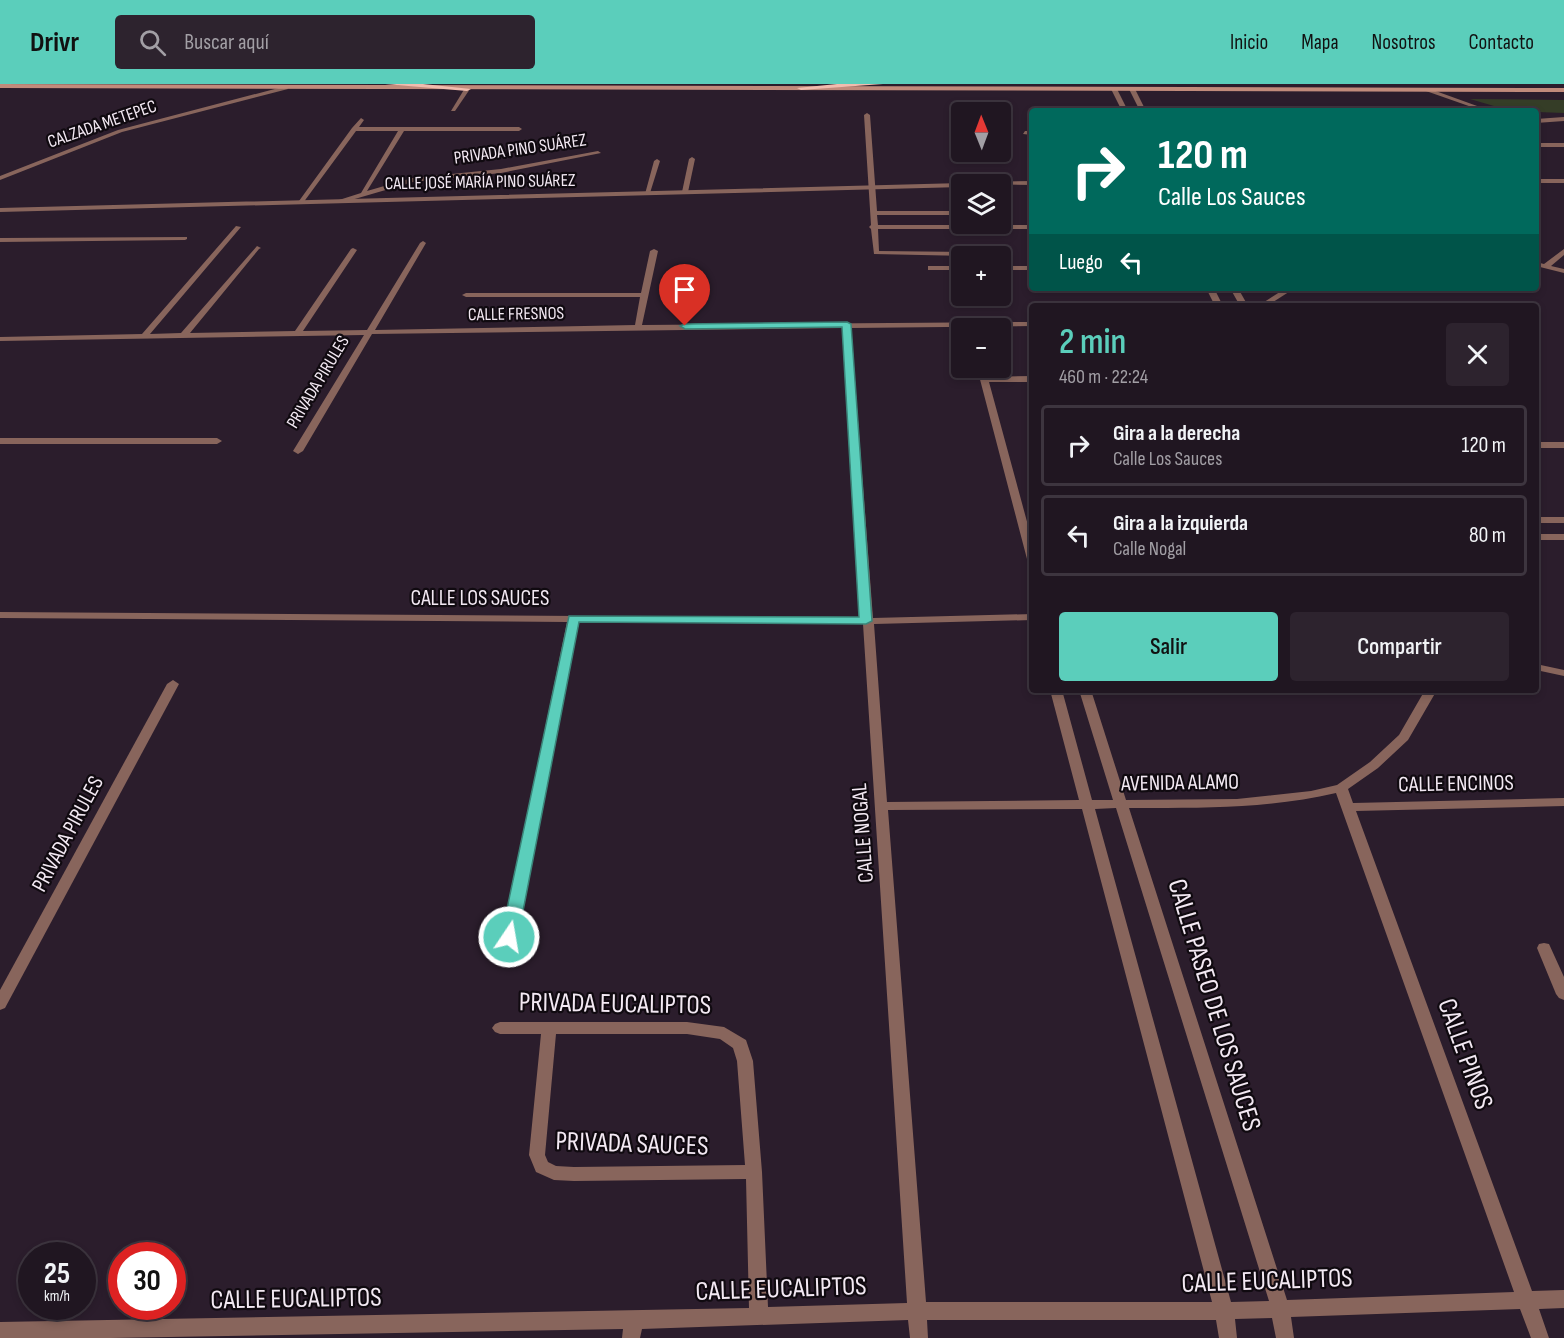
<!DOCTYPE html>
<html lang="es">
<meta charset="utf-8">
<style>
:root{--surface:#201621;--page:#2d232e;--text:#f1f3f6;--muted:#a29fa5;--line:#3d353f;--accent:#5bcebb}
body{margin:0;font-family:"Sofia Sans Condensed",sans-serif;background:var(--page);color:var(--text);height:100vh;display:flex;flex-direction:column;font-size:22px;white-space:nowrap}
*{box-sizing:border-box;margin:0}
p{font-size:20px;color:var(--muted)}
.icon{flex:none;width:33px;height:33px;fill:none;stroke:currentColor;stroke-width:2;stroke-linecap:round;stroke-linejoin:round}
.map{position:relative;flex:1;overflow:hidden}
.details{position:absolute;left:1029px;top:219px;width:510px;height:390px;display:flex;flex-direction:column;background:var(--surface);border-radius:6px;box-shadow:0 3px 9px #0003,0 0 0 2px var(--line)}
.details>*{flex:none}
.banner{position:absolute;left:1029px;top:24px;width:510px;height:183px;border-radius:6px;box-shadow:0 3px 9px #0003,0 0 0 2px var(--line);background:#00695c;color:#fff;overflow:hidden}
.needle{width:39px;rotate:359deg}
.tools{position:absolute;left:951px;top:18px;display:grid;gap:12px}
.tools a{display:grid;place-items:center;width:60px;height:60px;border-radius:6px;background:var(--surface);box-shadow:0 3px 9px #0003,0 0 0 2px var(--line);font-size:30px}
.speed{position:absolute;left:18px;top:1158px;display:flex;gap:12px;font-size:30px;font-weight:700;text-align:center}
.speed>*{display:grid;place-content:center;width:78px;height:78px;border-radius:50%;background:var(--surface);box-shadow:0 3px 9px #0003,0 0 0 2px var(--line);line-height:1}
.speed small{font-size:15px;font-weight:400}
.speed .limit{border:9px solid #d22;background:#fff;color:#111}
.pin{position:absolute;display:grid;place-items:center;width:51px;height:51px;color:#fff;margin:-62px -26px;border-radius:50% 50% 50% 0;rotate:-45deg;box-shadow:0 0 6px #0007}
.pin .icon{rotate:45deg}
.me{position:absolute;width:66px;margin:-33px;rotate:12deg;stroke-linejoin:round;filter:drop-shadow(0 0 4px #0008)}
.turn{display:flex;align-items:center;gap:21px;height:126px;padding:0 30px;font-size:27px}
.turn .icon{width:78px;height:78px;stroke-width:2.5}
.turn b{display:block;font-size:42px;line-height:51px}
.then{display:flex;align-items:center;height:57px;padding:0 30px;background:#0003;gap:12px;font-size:22px}
.round{display:grid;place-items:center;flex:none;width:63px;height:63px;border-radius:6px;background:var(--page)}
.overview{display:flex;align-items:center;justify-content:space-between;height:102px;padding:0 30px}
h1{font-size:36px;font-weight:600;line-height:45px;color:var(--accent)}
.cta{display:flex;gap:12px;margin-top:auto;padding:12px 30px}
.cta a{flex:1;height:69px;border-radius:6px;background:var(--accent);color:#111;font-size:24px;font-weight:600;line-height:69px;text-align:center}
.cta a+a{background:var(--page);color:var(--text)}
ul{padding:0;list-style:none}
li{display:flex;align-items:center;gap:18px;height:81px;margin:0 12px 9px;padding:0 18px;border:3px solid var(--line);border-radius:6px}
li div{flex:1}
li b{display:block;font-size:22px}
li em{font-style:normal}
header{display:flex;align-items:center;gap:36px;box-sizing:border-box;height:84px;padding:0 30px;background:var(--accent);color:#111}
header strong{font-size:28px}
nav{display:flex;gap:33px;margin-inline-start:auto;font-size:21px}
.search{width:420px;height:54px;background:var(--page);display:flex;align-items:center;gap:15px;box-sizing:border-box;padding:0 21px;border-radius:6px;color:var(--muted);font-size:22px}
.map>svg:first-child{display:block}
.green{fill:#353d27}
.lines{fill:none;stroke-linecap:round;stroke-linejoin:round}
.minor{fill:#88655c;fill-rule:evenodd}
.tertiary{fill:#88655c;fill-rule:evenodd}
.secondary{fill:#c18b7b;fill-rule:evenodd}
.trunk{fill:#f1bcae;fill-rule:evenodd}
.route{fill:#5bcebb;stroke:#3b867a;stroke-width:1.5}
.labels{text-anchor:middle;dominant-baseline:central;stroke-width:4.5;stroke-linejoin:round;paint-order:stroke}
.far-street-label{font-size:18px;fill:#f3e9f3;stroke:#100a10}
.street-label{font-size:22px;fill:#f3e9f3;stroke:#100a10}
.near-street-label{font-size:27px;fill:#f3e9f3;stroke:#100a10}
</style>
<header>
<strong>Drivr</strong>
<div class="search"><svg class="icon" aria-label="search" viewBox="0 0 24 24"><circle cx="10" cy="10" r="6"/><path d="M15 15l6 6"/></svg>Buscar aquí</div>
<nav><a>Inicio</a><a>Mapa</a><a>Nosotros</a><a>Contacto</a></nav>
</header>
<div class="map">
<svg width="1564" height="1254" viewBox="0 0 1564 1254">
<rect width="100%" height="100%" fill="#2b1d2c"/>
<polygon class="green" points="1470,15 1564,16 1564,29 1511,27"/>
<g class="lines">
<g class="minor">
<polygon points="286,2 288,5 122,48 0,96 0,92 118,46"/>
<polygon points="1114,3 1117,5 1128,27 1122,27 1111,5"/>
<polygon points="1132,3 1135,5 1146,27 1140,27 1129,5"/>
<polygon points="465,4 470,5 455,27 451,27"/>
<polygon points="1426,5 1430,5 1491,27 1483,27 1426,7"/>
<polygon points="867,29 870,31 877,127 962,127 962,131 877,131 878,141 1032,141 1032,145 878,145 879,167 968,168 972,170 968,172 874,170 871,145 869,143 871,141 864,31"/>
<polygon points="1564,33 1564,37 1536,39 1536,35"/>
<polygon points="361,34 364,36 359,43 519,43 522,45 519,47 404,47 367,107 412,94 501,85 598,67 601,69 501,89 413,98 341,119 339,118 339,116 361,109 398,47 356,47 303,119 299,119 299,117 352,44"/>
<polygon points="1025,47 1032,47 1032,51 1023,50"/>
<rect x="1536" y="59" width="28" height="4"/>
<polygon points="692,73 695,75 688,108 685,110 682,108 689,75"/>
<polygon points="657,75 660,77 650,109 645,110 654,77"/>
<path d="M 236,142 L 241,143 L 150,250 L 181,249 L 257,162 L 261,164 L 259,165 L 190,249 L 295,247 L 351,165 L 353,164 L 357,166 L 303,247 L 367,246 L 420,159 L 423,157 L 426,159 L 375,246 L 635,241 L 640,213 L 466,213 L 462,211 L 466,209 L 641,209 L 650,167 L 654,165 L 658,167 L 642,241 L 1032,238 L 1032,242 L 851,244 L 873,534 L 1032,530 L 1032,536 L 874,540 L 887,718 L 1079,716 L 1050,606 L 1062,606 L 1092,716 L 1113,716 L 1079,606 L 1091,606 L 1126,716 L 1237,715 L 1311,707 L 1337,701 L 1370,678 L 1399,651 L 1425,606 L 1437,606 L 1408,656 L 1378,684 L 1348,705 L 1353,719 L 1564,714 L 1564,722 L 1356,727 L 1532,1207 L 1564,1206 L 1564,1224 L 1539,1225 L 1549,1254 L 1531,1254 L 1520,1225 L 1291,1233 L 1294,1254 L 1276,1254 L 1272,1234 L 1235,1235 L 1237,1254 L 1219,1254 L 1216,1236 L 927,1236 L 928,1254 L 910,1254 L 908,1236 L 642,1245 L 640,1254 L 622,1254 L 623,1245 L 111,1254 L 0,1254 L 0,1238 L 749,1224 L 746,1095 L 574,1097 L 554,1096 L 536,1088 L 529,1071 L 541,950 L 500,950 L 495,948 L 492,944 L 495,940 L 500,938 L 687,938 L 724,943 L 746,956 L 753,977 L 762,1088 L 768,1223 L 907,1219 L 863,540 L 578,538 L 516,853 L 514,857 L 509,858 L 504,857 L 502,853 L 567,538 L 0,534 L 0,528 L 862,534 L 843,244 L 372,250 L 303,367 L 298,370 L 293,367 L 364,251 L 0,257 L 0,253 L 142,250 ZM 1336,709 L 1514,1208 L 1287,1216 L 1129,724 C 1198,724 1268,725 1336,709 ZM 1116,724 L 1269,1217 L 1231,1218 L 1095,725 ZM 1082,725 L 1212,1218 L 926,1218 L 888,726 ZM 556,950 L 687,950 L 720,955 L 733,964 L 737,977 L 745,1081 L 574,1083 L 556,1082 L 548,1078 L 545,1071 Z"/>
<polygon points="187,153 187,155 185,156 0,158 0,154"/>
<polygon points="1564,165 1564,171 1551,182 1564,185 1564,189 1536,182 1536,178 1544,180"/>
<rect x="928" y="182" width="34" height="4"/>
<rect x="1000" y="182" width="32" height="4"/>
<polygon points="1206,204 1214,204 1223,222 1215,222"/>
<polygon points="1230,204 1238,204 1248,222 1240,222"/>
<polygon points="1286,204 1295,204 1267,222 1258,222"/>
<polygon points="977,284 985,284 988,293 1032,292 1032,298 989,298 1032,456 1032,478 1027,475"/>
<polygon points="0,354 217,354 222,357 217,360 0,360"/>
<rect x="1536" y="358" width="28" height="6"/>
<rect x="1536" y="433" width="28" height="6"/>
<rect x="1536" y="450" width="28" height="6"/>
<polygon points="1536,580 1564,586 1564,592 1536,586"/>
<polygon points="173,596 179,600 5,924 0,926 0,906 167,600"/>
<polygon points="1544,859 1549,860 1564,893 1564,916 1559,914 1556,910 1537,864 1539,860"/>
</g>
<g class="tertiary">
<rect x="1536" y="95" width="28" height="4"/>
<polygon points="1032,97 1032,101 974,100 977,98"/>
<polygon points="962,100 962,103 0,128 0,124 962,99 965,100"/>
</g>
<polygon class="secondary" points="0,0 1564,4 1564,8 0,4"/>
<g class="trunk">
<polygon points="385,0 423,0 471,5 467,7"/>
<polygon points="837,0 883,0 801,6 797,4"/>
</g>
</g>
<polygon class="route" points="847,238 851,240 872,537 866,540 579,538 518,853 509,859 504,857 501,853 569,532 859,533 842,243 685,245 680,242 685,240"/>
<g class="labels">
<g class="far-street-label">
<text transform="translate(102 40) rotate(-19)">CALZADA METEPEC</text>
<text transform="translate(520 65) rotate(-8)">PRIVADA PINO SUÁREZ</text>
<text transform="translate(480 98) rotate(-1)">CALLE JOSÉ MARÍA PINO SUÁREZ</text>
<text transform="translate(516 230) rotate(-1)">CALLE FRESNOS</text>
<text transform="translate(318 298) rotate(-59)">PRIVADA PIRULES</text>
</g>
<g class="street-label">
<text x="480" y="514">CALLE LOS SAUCES</text>
<text transform="translate(1180 699) rotate(-1)">AVENIDA ALAMO</text>
<text transform="translate(1456 700) rotate(-1)">CALLE ENCINOS</text>
<text transform="translate(863 749) rotate(-94)">CALLE NOGAL</text>
<text transform="translate(68 750) rotate(-62)">PRIVADA PIRULES</text>
</g>
<g class="near-street-label">
<text transform="translate(615 920) rotate(1)">PRIVADA EUCALIPTOS</text>
<text transform="translate(1214 921) rotate(73)">CALLE PASEO DE LOS SAUCES</text>
<text transform="translate(1465 970) rotate(70)">CALLE PINOS</text>
<text transform="translate(632 1060) rotate(2)">PRIVADA SAUCES</text>
<text transform="translate(1267 1197) rotate(-2)">CALLE EUCALIPTOS</text>
<text transform="translate(781 1205) rotate(-2)">CALLE EUCALIPTOS</text>
<text transform="translate(296 1215) rotate(-1)">CALLE EUCALIPTOS</text>
</g>
</g>
</svg>
<div class="tools">
<a><svg class="needle" viewBox="-14 -14 28 28"><path d="M0-13l5 13h-10z" fill="#e53935"/><path d="M0 13l5-13h-10z" fill="#a29fa5"/></svg></a>
<a><svg class="icon" aria-label="layers" viewBox="0 0 24 24"><path d="M12 4l9 5-9 5-9-5zM3 14l9 5 9-5"/></svg></a>
<a>+</a>
<a>−</a>
</div>
<div class="speed"><div>25<small>km/h</small></div><div class="limit">30</div></div>
<div class="pin" style="left:685px;top:242px;background:#d93025"><svg class="icon" aria-label="arrive" viewBox="0 0 24 24"><path d="M6 21V4h12l-3 4 3 4H6"/></svg></div>
<svg class="me" style="left:509px;top:853px" viewBox="-20 -20 40 40"><circle r="17" fill="#5bcebb" stroke="#fff" stroke-width="3"/><path d="M0-11L8 9 0 5-8 9z" fill="#fff"/></svg>
<div class="banner">
<div class="turn"><svg class="icon" aria-label="right" viewBox="0 0 24 24"><path d="M7 20v-9h11M14 6l5 5-5 5"/></svg><div><b>120 m</b>Calle Los Sauces</div></div>
<div class="then">Luego<svg class="icon" aria-label="left" viewBox="0 0 24 24"><path d="M17 20v-9H6M10 6l-5 5 5 5"/></svg></div>
</div>
<section class="details">
<div class="overview"><div><h1>2 min</h1><p>460 m · 22:24</p></div><a class="round"><svg class="icon" aria-label="close" viewBox="0 0 24 24"><path d="M6 6l12 12M18 6L6 18"/></svg></a></div>
<ul>
<li><svg class="icon" aria-label="right" viewBox="0 0 24 24"><path d="M7 20v-9h11M14 6l5 5-5 5"/></svg><div><b>Gira a la derecha</b><p>Calle Los Sauces</p></div><em>120 m</em></li>
<li><svg class="icon" aria-label="left" viewBox="0 0 24 24"><path d="M17 20v-9H6M10 6l-5 5 5 5"/></svg><div><b>Gira a la izquierda</b><p>Calle Nogal</p></div><em>80 m</em></li>
</ul>
<div class="cta"><a>Salir</a><a>Compartir</a></div>
</section>
</div>
